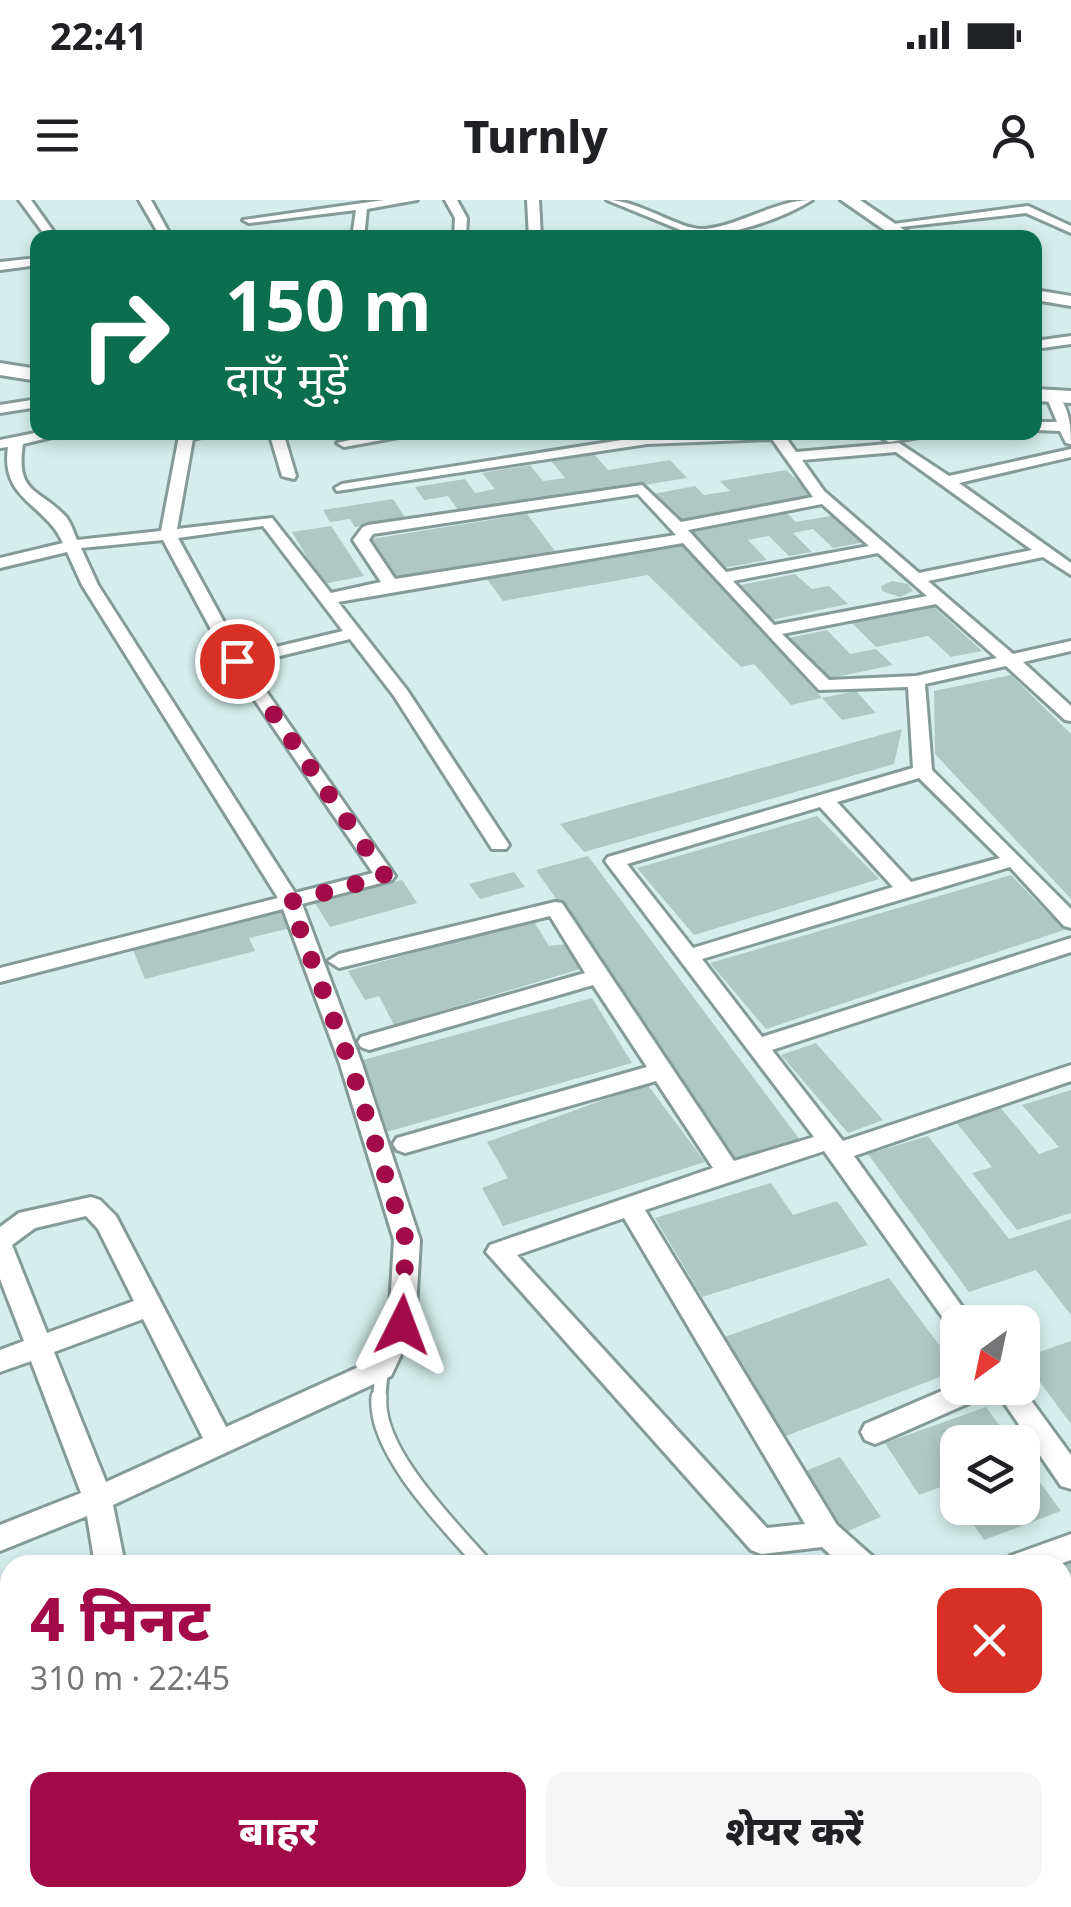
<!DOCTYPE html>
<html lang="hi">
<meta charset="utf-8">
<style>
:root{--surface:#fff;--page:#f6f6f6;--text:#202124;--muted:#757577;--accent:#a20a48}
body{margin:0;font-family:"Noto Sans","Noto Sans Devanagari",sans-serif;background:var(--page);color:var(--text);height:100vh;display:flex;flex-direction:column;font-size:38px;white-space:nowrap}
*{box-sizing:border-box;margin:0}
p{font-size:32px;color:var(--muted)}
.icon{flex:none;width:55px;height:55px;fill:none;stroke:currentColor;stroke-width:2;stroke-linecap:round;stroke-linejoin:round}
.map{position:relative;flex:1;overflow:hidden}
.drawer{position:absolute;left:0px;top:1355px;width:1072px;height:352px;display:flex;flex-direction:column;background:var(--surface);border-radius:30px 30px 0 0;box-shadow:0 5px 15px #0003}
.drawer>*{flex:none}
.top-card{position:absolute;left:30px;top:30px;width:1012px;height:210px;border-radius:20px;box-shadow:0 5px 15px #0003;background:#0b6e4f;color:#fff;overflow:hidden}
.needle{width:65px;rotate:213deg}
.controls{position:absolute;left:940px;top:1105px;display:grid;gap:20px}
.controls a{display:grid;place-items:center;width:100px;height:100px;border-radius:20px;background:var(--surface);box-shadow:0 5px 15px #0003;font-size:50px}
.pin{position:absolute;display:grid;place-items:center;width:85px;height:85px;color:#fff;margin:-42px;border:5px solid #fff;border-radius:50%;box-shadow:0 2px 10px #0007}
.me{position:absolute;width:110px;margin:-55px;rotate:3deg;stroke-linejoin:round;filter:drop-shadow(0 0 8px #0008)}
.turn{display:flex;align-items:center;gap:35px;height:210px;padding:0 30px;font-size:45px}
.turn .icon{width:130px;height:130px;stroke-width:2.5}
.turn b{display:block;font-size:70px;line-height:85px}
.round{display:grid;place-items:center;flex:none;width:105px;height:105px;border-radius:20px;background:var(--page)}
.headline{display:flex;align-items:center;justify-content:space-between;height:170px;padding:0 30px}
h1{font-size:60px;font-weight:800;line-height:75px;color:var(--accent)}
.primary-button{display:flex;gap:20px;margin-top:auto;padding:20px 30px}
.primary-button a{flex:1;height:115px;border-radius:20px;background:var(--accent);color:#fff;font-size:40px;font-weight:800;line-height:115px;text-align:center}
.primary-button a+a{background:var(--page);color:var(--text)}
.status{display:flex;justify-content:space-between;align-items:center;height:70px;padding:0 50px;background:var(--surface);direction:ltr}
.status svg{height:28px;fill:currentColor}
header{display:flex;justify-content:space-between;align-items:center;height:130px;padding:0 30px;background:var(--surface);font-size:45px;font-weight:800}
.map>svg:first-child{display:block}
.building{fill:#afc8c4}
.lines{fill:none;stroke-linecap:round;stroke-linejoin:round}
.lane-far1-casing{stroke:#849b98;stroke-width:18}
.lane-casing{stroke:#849b98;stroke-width:20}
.street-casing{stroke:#849b98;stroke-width:6}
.secondary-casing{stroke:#849b98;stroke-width:6}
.lane-far1{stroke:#fff;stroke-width:12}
.lane{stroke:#fff;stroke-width:15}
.street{fill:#fff;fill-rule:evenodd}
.secondary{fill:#fff;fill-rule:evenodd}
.route{stroke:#a20a48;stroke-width:18;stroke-dasharray:0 32.4}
</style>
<div class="status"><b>22:41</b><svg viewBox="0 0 49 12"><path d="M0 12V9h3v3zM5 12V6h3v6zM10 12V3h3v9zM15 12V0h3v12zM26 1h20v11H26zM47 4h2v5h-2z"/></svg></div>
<header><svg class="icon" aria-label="menu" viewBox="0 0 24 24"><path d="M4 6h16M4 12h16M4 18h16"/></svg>Turnly<svg class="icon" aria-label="person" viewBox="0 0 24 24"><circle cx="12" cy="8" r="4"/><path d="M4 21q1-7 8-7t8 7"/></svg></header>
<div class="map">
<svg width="1071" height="1707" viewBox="0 0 1071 1707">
<rect width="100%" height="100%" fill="#d5eeeb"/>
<g class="building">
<polygon points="594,254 608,270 670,260 687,278 462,315 448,296 424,300 415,287 465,279 475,293 495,289 482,273 530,265 543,281 565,278 551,261"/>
<polygon points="786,270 816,297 679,322 653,294 695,286 704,295 730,291 720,281"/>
<polygon points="393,299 406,319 355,327 350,319 330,322 323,310"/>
<polygon points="786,312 796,322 836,315 865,342 833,348 813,329 793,333 812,352 789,356 769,336 748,340 767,360 723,368 687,329"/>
<polygon points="527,314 555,351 394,378 371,339"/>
<polygon points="331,326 364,376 323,384 292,332"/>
<polygon points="683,344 822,498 791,505 754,464 741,467 648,375 503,401 487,379"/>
<polygon points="795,374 812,389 829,386 848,404 771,420 736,386"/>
<polygon points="892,381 908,384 913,391 900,397 882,391 881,386"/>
<polygon points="934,407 982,451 951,457 928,436 876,447 852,423"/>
<polygon points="827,430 850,454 876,449 893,465 827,479 789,438"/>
<polygon points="1011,475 1071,534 1071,699 935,554 934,491"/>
<polygon points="856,491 876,513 842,520 822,498"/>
<polygon points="902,529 894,564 584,652 560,624"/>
<polygon points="817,616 879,679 694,735 637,668"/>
<polygon points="588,656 623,703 800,940 737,960 536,670"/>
<polygon points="514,672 525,687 480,699 469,684"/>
<polygon points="1011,675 1064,730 766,829 710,763"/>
<polygon points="402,680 417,703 330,727 315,703"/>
<polygon points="281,709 291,728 249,738 255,751 145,779 132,748"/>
<polygon points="533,720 549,746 566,744 580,769 394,825 379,796 365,800 348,771"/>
<polygon points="592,798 632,863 386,932 363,860"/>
<polygon points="816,843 883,920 848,933 781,855"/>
<polygon points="647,884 705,962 503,1026 482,988 508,978 487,942"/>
<polygon points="1071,890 1071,1013 1017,1030 972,973 992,967 955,921 1000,907 1039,954 1059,947 1022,905"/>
<polygon points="928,936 1009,1039 1071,1019 1071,1115 1036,1070 969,1092 868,954"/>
<polygon points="771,983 793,1015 837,1001 868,1045 702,1097 655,1018"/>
<polygon points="889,1078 958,1170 786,1236 722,1138"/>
<polygon points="1071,1141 1071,1224 1022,1158"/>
<polygon points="986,1207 1012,1242 958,1242 958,1301 946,1285 919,1295 885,1243"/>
<polygon points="840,1257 881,1317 843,1333 803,1272"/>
<polygon points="1022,1258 1061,1311 984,1340 962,1308 1022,1308"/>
<polygon points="1071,1355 1071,1438 1062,1442 1062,1365 1049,1365"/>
</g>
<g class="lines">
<g class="lane-far1-casing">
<polyline id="lane-far1" points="379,1199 382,1169"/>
</g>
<g class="lane-casing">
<path id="lane" d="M 379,1197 C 374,1251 450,1326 484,1365"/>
</g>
<g class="street-casing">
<g id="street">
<polygon points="19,0 31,0 58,38 47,38"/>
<polygon points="139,0 151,0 172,38 161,38"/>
<polygon points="384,0 417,0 367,9 364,38 352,38 356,10 249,23 243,20"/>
<polygon points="445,0 457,0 467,18 466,38 454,38 455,18"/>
<polygon points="527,0 539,0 541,38 529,38"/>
<path d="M 607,0 C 640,0 680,31 705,29 C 742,25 775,0 812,0 C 776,23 718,38 676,38 L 688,33 Z"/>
<polygon points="1028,6 1071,26 1071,33 1026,13 892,28 886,25"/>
<polygon points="905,31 909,36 864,38"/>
<polygon points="38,58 38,65 0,70 0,62"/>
<polygon points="1071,136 1071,144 1035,149 1035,141"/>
<path d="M 1053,192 C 1069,202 1071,226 1071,244 L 1066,243 L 1060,231 L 1035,230 L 1035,222 L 1057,222 L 1046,196 Z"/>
<polygon points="38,199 38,207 0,213 0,205"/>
<path d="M 40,232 L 73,232 L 23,244 C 15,295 40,288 66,317 C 71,323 74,333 77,340 L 161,331 L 179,236 L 183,232 L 221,232 L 193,239 L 177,329 L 272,318 L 331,393 L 381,382 L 353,340 L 363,327 L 368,325 L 642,285 L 681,322 L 813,297 L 772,239 L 647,244 L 337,291 L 335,288 L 342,284 L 647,236 L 782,232 L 796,252 L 899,243 L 949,276 L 1071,249 L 1071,257 L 959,283 L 1071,363 L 1071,375 L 1043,357 L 928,381 L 1013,454 L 1071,441 L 1071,451 L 1023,462 L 1071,506 L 1071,521 L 1065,520 L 1006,466 L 925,484 L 932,570 L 1071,709 L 1071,728 L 1064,726 L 1010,667 L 702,759 L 762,837 L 1071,738 L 1071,752 L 772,850 L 843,941 L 1071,865 L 1071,881 L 854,956 L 973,1122 L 958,1122 L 958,1132 L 951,1129 L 824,951 L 645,1010 L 837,1325 L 872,1356 L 877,1365 L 841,1365 L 822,1347 L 761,1354 L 751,1350 L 486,1052 L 490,1045 L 713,968 L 656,881 L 405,953 L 397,950 L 393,944 L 397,938 L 647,867 L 593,785 L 369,850 L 361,847 L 358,842 L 361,837 L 585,773 L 550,716 L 339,768 L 328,761 L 339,754 L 555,702 L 562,703 L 734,961 L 814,937 L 605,661 L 608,657 L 913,568 L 908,487 L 819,490 L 683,343 L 338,402 L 407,490 L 509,645 L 506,649 L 492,649 L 394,496 L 350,439 L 247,464 L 395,676 L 392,680 L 302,704 L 362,864 L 420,1040 L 415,1125 L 391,1176 L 113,1305 L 125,1365 L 95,1365 L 87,1316 L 0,1351 L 0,1325 L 81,1293 L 31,1161 L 0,1172 L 0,1150 L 24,1141 L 0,1079 L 0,1027 L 19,1013 L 91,997 L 100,1000 L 116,1016 L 226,1227 L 372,1161 L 389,1125 L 394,1040 L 340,864 L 283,709 L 0,782 L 0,768 L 278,698 L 82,385 L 67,352 L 0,368 L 0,358 L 63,343 C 45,303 0,300 8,247 L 0,248 L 0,240 ZM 896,252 L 1032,350 L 919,373 L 824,291 L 802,260 ZM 638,294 L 676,335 L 395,379 L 369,340 L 373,334 ZM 822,304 L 869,346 L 726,372 L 688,330 ZM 263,326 L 343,431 L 242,455 L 178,338 ZM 163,340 L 228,461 L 373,673 L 295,693 L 98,385 L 81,348 ZM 878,353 L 927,396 L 774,425 L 733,381 ZM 936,404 L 997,458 L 916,476 L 829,480 L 782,434 ZM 919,578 L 1000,658 L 911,682 L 837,602 ZM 820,607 L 893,687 L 693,748 L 627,664 ZM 86,1016 L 98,1029 L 134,1101 L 47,1133 L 12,1045 L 35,1028 ZM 624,1018 L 805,1324 L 767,1328 L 517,1055 ZM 143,1119 L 203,1238 L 106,1282 L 54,1152 Z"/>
<polygon points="269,232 283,232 296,276 294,279 282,276"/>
<polygon points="386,232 426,232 344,247 337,243"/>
<polygon points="900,232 949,232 889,242 882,238"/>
<polygon points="958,1184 958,1188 988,1188 985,1196 885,1240 875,1244 865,1240 861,1232 865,1224"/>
<polygon points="994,1188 1022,1188 1071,1255 1071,1289 1061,1286"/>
<polygon points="1071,1334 1071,1360 1057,1365 1005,1365 1010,1356"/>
<polygon points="10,1532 10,1562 0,1565 0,1535"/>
<polygon points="125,1698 181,1698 177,1707 121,1707"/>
<polygon points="790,1698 824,1698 827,1707 793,1707"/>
</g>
</g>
<g class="secondary-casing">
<g id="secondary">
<polygon points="841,0 860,0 916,38 896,38"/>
<polygon points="1035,90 1071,96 1071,106 1035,100"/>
<polygon points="0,163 38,169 38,181 0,175"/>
<polygon points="1035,189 1071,191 1071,203 1035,201"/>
</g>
</g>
<use href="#lane-far1" class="lane-far1"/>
<use href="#lane" class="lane"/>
<use href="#street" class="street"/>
<use href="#secondary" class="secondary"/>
</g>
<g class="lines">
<polyline class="route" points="237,461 385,676 290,702 350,864 406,1040 402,1125"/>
</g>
</svg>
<div class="controls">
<a><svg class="needle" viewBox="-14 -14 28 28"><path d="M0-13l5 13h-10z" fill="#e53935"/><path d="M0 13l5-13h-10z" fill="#757577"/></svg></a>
<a><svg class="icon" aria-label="layers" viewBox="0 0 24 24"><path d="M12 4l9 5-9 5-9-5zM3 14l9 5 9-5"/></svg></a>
</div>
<div class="pin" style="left:237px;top:461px;background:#d93025"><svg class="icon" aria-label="arrive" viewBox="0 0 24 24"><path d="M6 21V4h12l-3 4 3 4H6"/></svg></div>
<svg class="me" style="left:402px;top:1125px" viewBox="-20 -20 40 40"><path d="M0-17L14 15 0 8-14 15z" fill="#a20a48" stroke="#fff" stroke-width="4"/></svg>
<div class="top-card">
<div class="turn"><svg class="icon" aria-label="right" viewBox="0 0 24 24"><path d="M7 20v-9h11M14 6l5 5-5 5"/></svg><div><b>150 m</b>दाएँ मुड़ें</div></div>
</div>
<section class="drawer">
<div class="headline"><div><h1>4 मिनट</h1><p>310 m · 22:45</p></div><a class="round" style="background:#d93025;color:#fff"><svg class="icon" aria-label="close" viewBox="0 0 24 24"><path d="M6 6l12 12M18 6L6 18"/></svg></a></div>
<div class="primary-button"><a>बाहर</a><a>शेयर करें</a></div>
</section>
</div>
